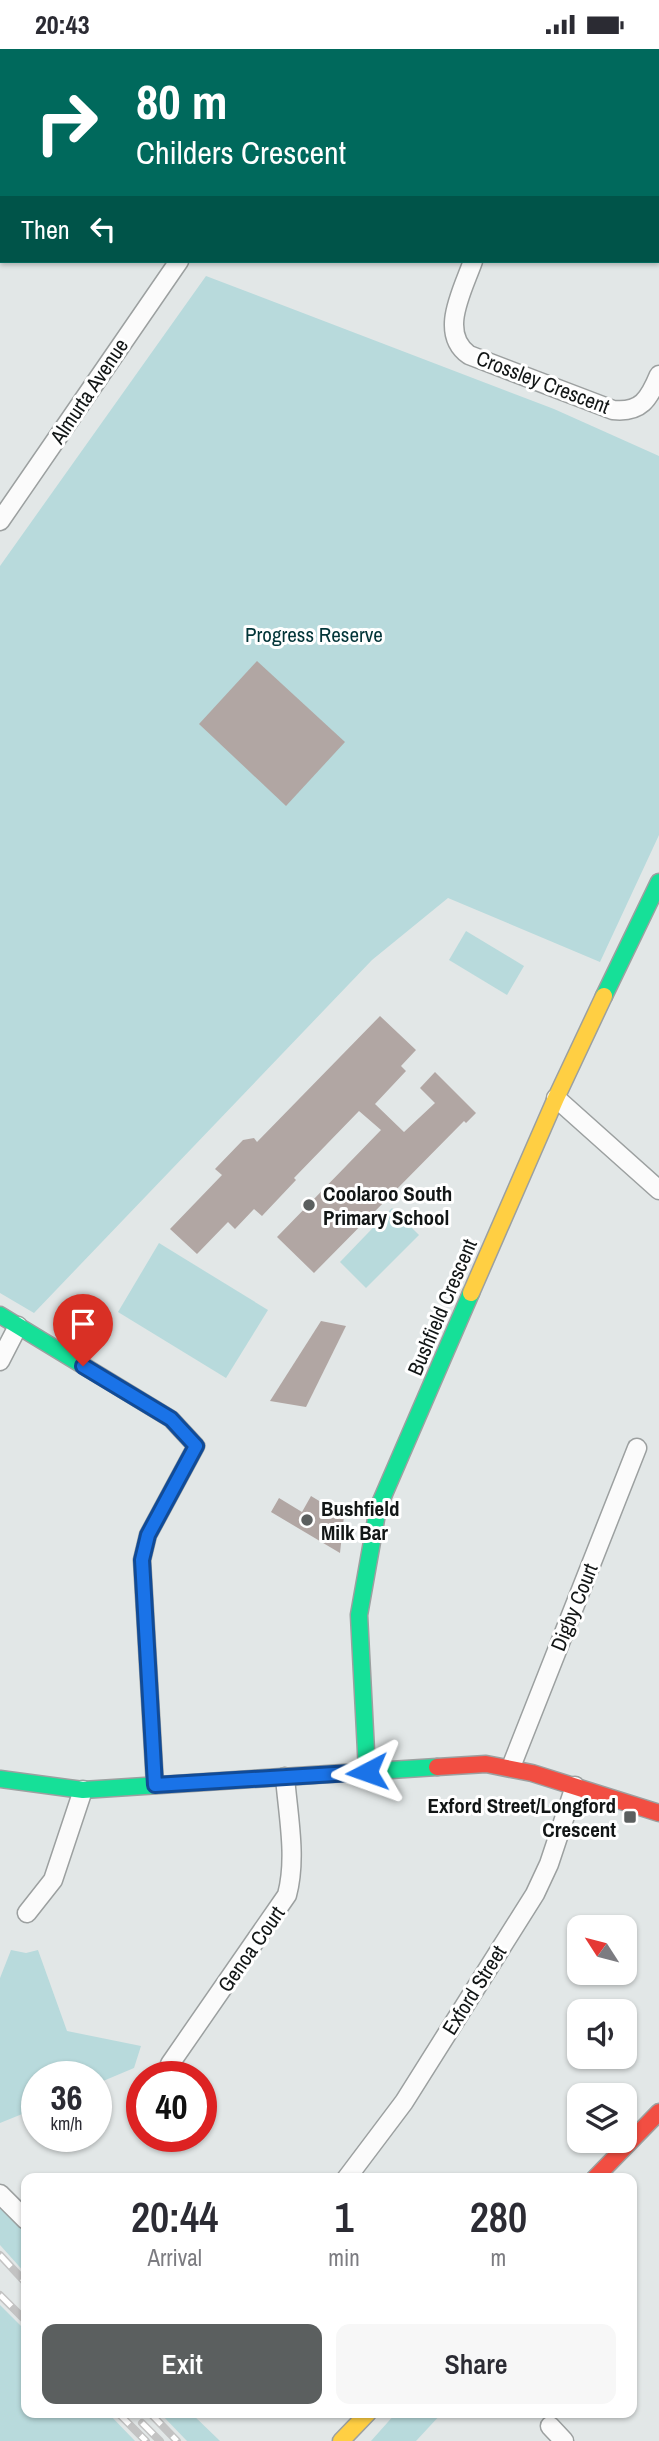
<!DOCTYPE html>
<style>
:root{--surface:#fff;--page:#f7f7f7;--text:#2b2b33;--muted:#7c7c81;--accent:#5b5f5f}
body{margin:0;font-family:"Archivo Narrow",sans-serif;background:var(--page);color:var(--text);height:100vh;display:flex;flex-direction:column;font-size:26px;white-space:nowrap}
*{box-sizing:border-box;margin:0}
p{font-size:23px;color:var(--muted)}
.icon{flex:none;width:38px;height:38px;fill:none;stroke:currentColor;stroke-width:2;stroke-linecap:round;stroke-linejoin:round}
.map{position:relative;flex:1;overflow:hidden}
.side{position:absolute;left:21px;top:2124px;width:616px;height:245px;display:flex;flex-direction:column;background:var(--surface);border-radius:14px;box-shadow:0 2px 5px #0004}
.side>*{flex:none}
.guide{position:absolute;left:0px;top:0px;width:660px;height:214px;box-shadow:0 2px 5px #0004;background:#00695c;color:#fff;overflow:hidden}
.needle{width:46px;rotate:306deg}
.controls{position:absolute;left:567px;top:1866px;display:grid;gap:14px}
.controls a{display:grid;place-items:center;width:70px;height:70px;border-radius:14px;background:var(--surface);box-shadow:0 2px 5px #0004;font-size:35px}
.speed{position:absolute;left:21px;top:2012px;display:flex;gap:14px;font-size:35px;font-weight:700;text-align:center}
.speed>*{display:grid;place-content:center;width:91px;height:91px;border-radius:50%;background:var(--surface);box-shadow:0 2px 5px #0004;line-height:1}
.speed small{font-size:18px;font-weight:400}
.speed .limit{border:10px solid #d22;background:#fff;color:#111}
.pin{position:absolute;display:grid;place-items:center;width:60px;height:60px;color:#fff;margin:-72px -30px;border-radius:50% 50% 50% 0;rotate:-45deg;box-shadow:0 0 7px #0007}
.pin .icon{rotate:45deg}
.me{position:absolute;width:77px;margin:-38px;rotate:266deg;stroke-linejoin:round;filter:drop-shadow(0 0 5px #0008)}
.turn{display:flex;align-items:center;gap:24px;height:147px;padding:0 21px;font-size:32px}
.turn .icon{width:91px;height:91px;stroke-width:2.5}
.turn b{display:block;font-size:49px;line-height:60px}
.then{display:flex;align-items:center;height:66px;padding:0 21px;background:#0003;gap:14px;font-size:26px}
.eta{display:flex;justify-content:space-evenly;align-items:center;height:119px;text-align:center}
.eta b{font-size:42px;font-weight:600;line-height:49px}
.action{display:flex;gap:14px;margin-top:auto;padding:14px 21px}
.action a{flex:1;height:80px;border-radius:14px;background:var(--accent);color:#fff;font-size:28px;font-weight:600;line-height:80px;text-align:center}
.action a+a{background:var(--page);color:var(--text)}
.status{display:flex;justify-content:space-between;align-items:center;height:49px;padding:0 35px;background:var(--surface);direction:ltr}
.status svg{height:19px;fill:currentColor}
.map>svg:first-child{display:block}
.green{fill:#b8dadc}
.building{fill:#b1a6a3}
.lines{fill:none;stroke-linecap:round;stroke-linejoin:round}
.street-casing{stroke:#9ca0a0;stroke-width:21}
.fast-casing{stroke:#9ca0a0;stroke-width:19}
.slow-casing{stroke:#9ca0a0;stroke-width:19}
.jam-casing{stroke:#9ca0a0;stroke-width:19}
.street{stroke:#fbfbfb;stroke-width:18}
.fast{stroke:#16e098;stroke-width:16}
.slow{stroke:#ffcf43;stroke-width:16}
.jam{stroke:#f24e42;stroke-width:16}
.rail-casing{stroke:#c3c3c3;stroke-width:8}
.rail{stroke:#fff;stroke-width:5;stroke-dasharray:16;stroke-linecap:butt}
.route-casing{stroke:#114b97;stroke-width:18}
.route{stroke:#1a73e8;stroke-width:12}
.poi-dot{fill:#5b5f5f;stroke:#fff;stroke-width:2.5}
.labels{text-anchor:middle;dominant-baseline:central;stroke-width:6;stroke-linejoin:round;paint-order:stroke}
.street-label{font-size:21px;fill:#121616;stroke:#fff}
.park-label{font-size:21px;fill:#023538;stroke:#fff}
.poi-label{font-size:21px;font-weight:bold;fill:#121616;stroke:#fff;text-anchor:start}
</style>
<div class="status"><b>20:43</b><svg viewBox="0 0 49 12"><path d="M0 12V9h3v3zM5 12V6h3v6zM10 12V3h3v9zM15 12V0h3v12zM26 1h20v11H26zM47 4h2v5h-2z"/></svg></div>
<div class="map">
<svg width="659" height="2392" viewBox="0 0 659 2392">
<rect width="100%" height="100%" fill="#e2e7e7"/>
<g class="green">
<polygon points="206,227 554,360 659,407 659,786 600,913 448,849 372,911 34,1264 0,1244 0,517"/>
<polygon points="466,882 524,917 507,946 449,911"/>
<polygon points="392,1159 419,1186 366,1239 340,1213"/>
<polygon points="159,1194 268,1261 226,1329 118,1263"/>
<polygon points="11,1901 26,1904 38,1901 67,1982 141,1997 134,2019 96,2035 96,2028 37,2028 37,2059 0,2074 0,1929"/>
<polygon points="0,2158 26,2184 26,2225 0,2196"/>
<polygon points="0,2256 26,2282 26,2364 108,2364 135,2392 0,2392"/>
<polygon points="160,2364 191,2364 220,2392 187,2392"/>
<polygon points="396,2364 442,2364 416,2392 371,2392"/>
</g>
<g class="building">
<polygon points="257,612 345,693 286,757 199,675"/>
<polygon points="380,967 416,1001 401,1017 406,1022 375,1055 404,1083 435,1054 420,1039 435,1023 476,1064 466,1074 464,1072 314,1224 277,1188 381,1081 359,1062 294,1129 296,1131 262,1167 254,1160 235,1180 228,1173 197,1205 170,1180 222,1126 215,1120 243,1091 254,1089 257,1093"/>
<polygon points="321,1272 346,1277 306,1358 270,1352"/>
<polygon points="311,1447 344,1467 340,1504 271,1463 279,1449 302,1463"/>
</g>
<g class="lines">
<g class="street-casing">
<g id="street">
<polyline points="45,2 46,0"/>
<polyline points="298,2 298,0"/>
<polyline points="544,2 544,0"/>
<polyline points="0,79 2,76"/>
<path d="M 473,212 C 463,241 438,284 469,306 L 613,361 C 641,364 649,350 659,326"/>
<polyline points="0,472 179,212"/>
<polyline points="556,1049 659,1141"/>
<polyline points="0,1312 18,1277"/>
<polyline points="511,1718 637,1399"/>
<polyline points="27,1864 53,1831 83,1741"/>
<path d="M 170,2015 L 287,1846 C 297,1809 288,1766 285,1728"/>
<polyline points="346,2130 404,2053 535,1845 549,1815 575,1737"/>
<polyline points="0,2145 26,2171"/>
<polyline points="550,2377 564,2392"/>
</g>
</g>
<g class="fast-casing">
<g id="fast">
<polyline points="604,947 659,833"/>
<polyline points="0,1266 171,1370 196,1397 148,1486 142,1511 155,1736"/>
<polyline points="367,1722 359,1566 378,1459 471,1244"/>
<polyline points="0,1730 83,1741 437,1718"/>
</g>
</g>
<g class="slow-casing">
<g id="slow">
<polyline points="471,1244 556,1049 604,947"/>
<polyline points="341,2392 368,2364"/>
</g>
</g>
<g class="jam-casing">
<g id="jam">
<polyline points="437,1718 486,1715 532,1724 659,1764"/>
<polyline points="594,2130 659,2063"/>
</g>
</g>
<use href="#street" class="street"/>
<use href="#fast" class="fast"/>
<use href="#slow" class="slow"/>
<use href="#jam" class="jam"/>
<g class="rail-casing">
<g id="rail">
<polyline points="0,2206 26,2234"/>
<polyline points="0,2246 26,2272"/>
<polyline points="118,2364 146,2392"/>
<polyline points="150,2364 177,2392"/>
<polyline points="142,2374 160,2392"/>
</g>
</g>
<use href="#rail" class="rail"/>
</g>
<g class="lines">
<g class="route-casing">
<polyline id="route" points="83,1317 171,1370 196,1397 148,1486 142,1511 155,1736 367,1723"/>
</g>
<use href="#route" class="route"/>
</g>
<g class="poi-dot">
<circle cx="309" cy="1156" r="7"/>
<circle cx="307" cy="1471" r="7"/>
<rect x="623" y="1761" width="14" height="14" rx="3.5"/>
</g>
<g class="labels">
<g class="street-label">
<text transform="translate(543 333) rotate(21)">Crossley Crescent</text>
<text transform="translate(89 342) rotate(-56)">Almurta Avenue</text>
<text transform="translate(442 1258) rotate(-67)">Bushfield Crescent</text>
<text transform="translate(574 1558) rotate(-68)">Digby Court</text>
<text transform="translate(251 1900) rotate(-55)">Genoa Court</text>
<text transform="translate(474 1941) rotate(-58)">Exford Street</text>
</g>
<g class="park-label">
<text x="314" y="585">Progress Reserve</text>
</g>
<g class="poi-label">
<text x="323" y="1144">Coolaroo South<tspan x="323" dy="24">Primary School</tspan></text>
<text x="321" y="1459">Bushfield<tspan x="321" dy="24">Milk Bar</tspan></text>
<text x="616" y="1756" text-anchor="end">Exford Street/Longford<tspan x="616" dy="24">Crescent</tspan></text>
</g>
</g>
</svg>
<div class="controls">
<a><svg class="needle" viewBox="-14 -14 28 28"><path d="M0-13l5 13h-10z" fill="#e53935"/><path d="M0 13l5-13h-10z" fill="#7c7c81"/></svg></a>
<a><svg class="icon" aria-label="sound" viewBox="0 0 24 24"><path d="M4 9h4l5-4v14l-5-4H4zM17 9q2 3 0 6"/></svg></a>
<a><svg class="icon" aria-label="layers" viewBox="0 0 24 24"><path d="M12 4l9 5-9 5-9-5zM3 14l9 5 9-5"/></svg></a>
</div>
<div class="speed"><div>36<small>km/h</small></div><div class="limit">40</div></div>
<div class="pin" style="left:83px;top:1317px;background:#d93025"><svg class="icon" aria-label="arrive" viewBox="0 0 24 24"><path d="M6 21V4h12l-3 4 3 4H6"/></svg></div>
<svg class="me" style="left:367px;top:1723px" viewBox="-20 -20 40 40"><path d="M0-17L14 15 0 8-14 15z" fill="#1a73e8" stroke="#fff" stroke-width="4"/></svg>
<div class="guide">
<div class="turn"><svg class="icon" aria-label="right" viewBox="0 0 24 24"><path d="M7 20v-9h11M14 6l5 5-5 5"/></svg><div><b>80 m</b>Childers Crescent</div></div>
<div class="then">Then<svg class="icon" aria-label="left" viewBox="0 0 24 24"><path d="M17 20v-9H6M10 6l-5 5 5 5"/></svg></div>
</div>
<section class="side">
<div class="eta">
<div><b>20:44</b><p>Arrival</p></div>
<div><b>1</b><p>min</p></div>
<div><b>280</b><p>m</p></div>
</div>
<div class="action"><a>Exit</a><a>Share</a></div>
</section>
</div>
